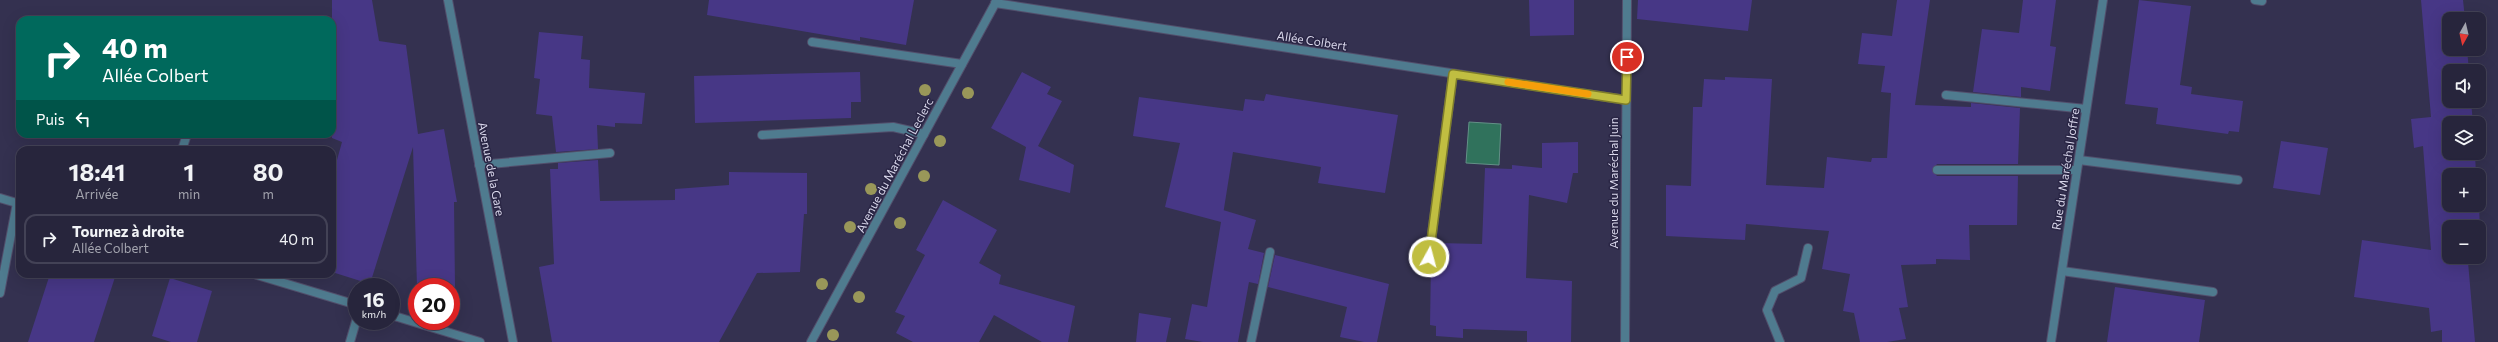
<!DOCTYPE html>
<html lang="fr">
<meta charset="utf-8">
<style>
:root{--surface:#27253c;--page:#333147;--text:#f1f3f6;--muted:#a4a5af;--line:#434256}
body{margin:0;font-family:Commissioner,sans-serif;background:var(--page);color:var(--text);height:100vh;display:flex;flex-direction:column;font-size:15px;white-space:nowrap}
*{box-sizing:border-box;margin:0}
p{font-size:13px;color:var(--muted)}
.icon{flex:none;width:22px;height:22px;fill:none;stroke:currentColor;stroke-width:2;stroke-linecap:round;stroke-linejoin:round}
.map{position:relative;flex:1;overflow:hidden}
.side{position:absolute;left:16px;top:146px;width:320px;height:132px;display:flex;flex-direction:column;background:var(--surface);border-radius:12px;box-shadow:0 4px 16px #0002,0 0 0 1px var(--line)}
.side>*{flex:none}
.banner{position:absolute;left:16px;top:16px;width:320px;height:122px;border-radius:12px;box-shadow:0 4px 16px #0002,0 0 0 1px var(--line);background:#00695c;color:#fff;overflow:hidden}
.needle{width:26px;rotate:188deg}
.tools{position:absolute;left:2442px;top:12px;display:grid;gap:8px}
.tools a{display:grid;place-items:center;width:44px;height:44px;border-radius:8px;background:var(--surface);box-shadow:0 4px 16px #0002,0 0 0 1px var(--line);font-size:20px}
.speed{position:absolute;left:348px;top:278px;display:flex;gap:8px;font-size:20px;font-weight:700;text-align:center}
.speed>*{display:grid;place-content:center;width:52px;height:52px;border-radius:50%;background:var(--surface);box-shadow:0 4px 16px #0002,0 0 0 1px var(--line);line-height:1}
.speed small{font-size:10px;font-weight:400}
.speed .limit{border:6px solid #d22;background:#fff;color:#111}
.pin{position:absolute;display:grid;place-items:center;width:34px;height:34px;color:#fff;margin:-17px;border:2px solid #fff;border-radius:50%;box-shadow:0 1px 4px #0007}
.me{position:absolute;width:44px;margin:-22px;rotate:7deg;stroke-linejoin:round;filter:drop-shadow(0 0 3px #0008)}
.turn{display:flex;align-items:center;gap:14px;height:84px;padding:0 20px;font-size:18px}
.turn .icon{width:52px;height:52px;stroke-width:2.5}
.turn b{display:block;font-size:28px;line-height:34px}
.then{display:flex;align-items:center;height:38px;padding:0 20px;background:#0003;gap:8px;font-size:15px}
.eta{display:flex;justify-content:space-evenly;align-items:center;height:68px;text-align:center}
.eta b{font-size:24px;font-weight:700;line-height:28px}
ul{padding:0;list-style:none}
li{display:flex;align-items:center;gap:12px;height:50px;margin:0 8px 6px;padding:0 12px;border:2px solid var(--line);border-radius:12px}
li div{flex:1}
li b{display:block;font-size:15px}
li em{font-style:normal}
.map>svg:first-child{display:block}
.water{fill:#30725c;stroke:#639087}
.building{fill:#473786}
.lines{fill:none;stroke-linecap:round;stroke-linejoin:round}
.service-casing{stroke:#524f6c;stroke-width:10}
.minor-casing{stroke:#524f6c;stroke-width:10}
.service{stroke:#4f7b8f;stroke-width:8}
.minor{stroke:#4f7b8f;stroke-width:8}
.tree{fill:#999759}
.route-casing{stroke:#7d7c2a;stroke-width:10}
.route{stroke:#c0be41;stroke-width:7}
.slow{stroke:#f59e0b;stroke-width:7}
.labels{text-anchor:middle;dominant-baseline:central;stroke-width:3;stroke-linejoin:round;paint-order:stroke}
.street-label{font-size:12px;fill:#d9d7eb;stroke:#2a2645}
</style>
<div class="map">
<svg width="2498" height="342" viewBox="0 0 2498 342">
<rect width="100%" height="100%" fill="#343150"/>
<polygon class="water" points="1469,122 1501,124 1499,165 1466,163"/>
<g class="building">
<polygon points="332,0 372,0 379,41 406,45 418,134 444,129 457,202 454,202 455,287 417,287 413,147 370,284 332,272 332,178 342,142 332,138"/>
<polygon points="709,0 914,0 906,45 860,37 860,41 707,15"/>
<polygon points="1529,0 1574,0 1574,35 1530,36"/>
<polygon points="1638,0 1752,0 1748,31 1637,19"/>
<polygon points="1897,0 1930,0 1915,105 1971,107 1971,103 2020,108 2018,164 1937,164 1932,170 1937,176 2018,176 2017,225 1969,225 1970,260 1936,259 1936,264 1901,265 1908,307 1899,308 1906,339 1887,342 1860,342 1854,313 1843,311 1850,274 1822,269 1829,231 1746,224 1745,240 1666,236 1666,185 1691,186 1693,107 1702,107 1704,79 1725,80 1725,77 1772,79 1766,185 1824,188 1827,157 1871,162 1872,158 1887,158 1891,93 1881,92 1885,66 1858,64 1862,33 1892,36"/>
<polygon points="2023,0 2056,0 2050,46 2056,47 2050,91 2021,87 2021,97 1973,92 1982,29 2019,33"/>
<polygon points="2139,0 2191,6 2180,85 2192,87 2191,94 2243,101 2239,132 2229,131 2228,134 2156,124 2158,108 2125,104"/>
<polygon points="2421,0 2463,0 2465,19 2449,19 2449,49 2467,49 2469,71 2449,71 2449,101 2471,101 2473,123 2449,123 2449,153 2475,153 2476,175 2449,175 2449,205 2479,205 2480,229 2449,227 2449,257 2472,257 2473,262 2468,262 2475,342 2442,342 2442,330 2431,332 2429,308 2354,297 2362,240 2431,250 2423,146 2414,148 2411,119 2431,117"/>
<polygon points="539,32 583,36 581,59 590,60 589,88 645,93 642,124 615,123 615,127 597,125 598,149 556,152 552,116 536,114 540,79 534,78"/>
<polygon points="860,72 861,102 851,102 851,118 695,123 694,76"/>
<polygon points="1022,72 1051,87 1047,94 1062,101 1038,146 1074,165 1070,193 1019,180 1026,147 991,128"/>
<polygon points="1266,94 1398,115 1385,193 1318,183 1321,167 1233,152 1222,221 1223,210 1256,220 1248,249 1264,253 1258,284 1249,282 1238,342 1203,342 1185,339 1192,304 1207,307 1221,222 1165,207 1180,143 1133,136 1139,97 1243,111 1245,99 1264,101"/>
<polygon points="2281,141 2328,148 2320,195 2273,188"/>
<polygon points="1578,142 1578,173 1573,173 1567,203 1529,195 1526,278 1572,281 1571,342 1527,342 1527,331 1463,329 1463,338 1436,336 1436,326 1430,325 1431,262 1434,258 1436,243 1482,244 1485,168 1512,169 1512,165 1542,168 1542,143"/>
<polygon points="598,160 600,201 675,200 675,189 729,185 729,172 807,173 807,214 804,214 800,272 757,273 719,342 552,342 539,267 554,264 550,169 558,169 558,163"/>
<polygon points="943,200 997,230 979,263 1001,275 999,284 1075,306 1068,342 1042,342 994,315 979,342 913,342 896,333 905,316 895,312 925,255 916,250"/>
<polygon points="1275,255 1389,284 1377,342 1364,342 1340,337 1347,307 1268,287"/>
<polygon points="50,274 116,274 94,342 28,342"/>
<polygon points="170,278 212,291 197,342 171,342 152,336"/>
<polygon points="2115,287 2205,300 2199,342 2107,342"/>
<polygon points="1139,313 1171,318 1166,342 1136,342"/>
</g>
<g class="lines">
<g class="service-casing">
<g id="service">
<polyline points="2255,0 2262,1"/>
<polyline points="812,42 962,64"/>
<polyline points="1946,95 2086,109"/>
<polyline points="762,135 893,127 924,134"/>
<polyline points="182,150 187,134"/>
<polyline points="2079,160 2238,180"/>
<polyline points="479,165 610,153"/>
<polyline points="1937,170 2077,170"/>
<polyline points="1429,257 1453,74"/>
<polyline points="2062,271 2213,292"/>
<polyline points="350,342 357,318"/>
<polyline points="1251,342 1270,252"/>
<polyline points="1780,342 1767,310 1775,291 1801,278 1808,248"/>
</g>
</g>
<g class="minor-casing">
<g id="minor">
<polyline points="448,0 513,342"/>
<polyline points="995,3 1626,100"/>
<polyline points="0,198 20,204"/>
<polyline points="254,274 357,305"/>
<polyline points="0,293 17,203"/>
<polyline points="391,315 480,342"/>
<polyline points="811,342 997,0"/>
<polyline points="1625,342 1627,0"/>
<polyline points="2051,342 2103,0"/>
</g>
</g>
<use href="#service" class="service"/>
<use href="#minor" class="minor"/>
</g>
<g class="tree">
<circle cx="925" cy="90" r="6"/>
<circle cx="968" cy="93" r="6"/>
<circle cx="940" cy="141" r="6"/>
<circle cx="924" cy="176" r="6"/>
<circle cx="871" cy="189" r="6"/>
<circle cx="900" cy="223" r="6"/>
<circle cx="850" cy="227" r="6"/>
<circle cx="822" cy="284" r="6"/>
<circle cx="859" cy="297" r="6"/>
<circle cx="833" cy="335" r="6"/>
</g>
<g class="lines">
<g class="route-casing">
<polyline id="route" points="1429,257 1453,74 1626,100 1627,57"/>
</g>
<use href="#route" class="route"/>
<polyline class="slow" points="1508,82 1588,94"/>
</g>
<g class="labels">
<g class="street-label">
<text transform="translate(1312 40) rotate(9)">Allée Colbert</text>
<text transform="translate(894 165) rotate(-62)">Avenue du Maréchal Leclerc</text>
<text transform="translate(492 169) rotate(79)">Avenue de la Gare</text>
<text transform="translate(2065 169) rotate(-81)">Rue du Maréchal Joffre</text>
<text transform="translate(1613 183) rotate(-90)">Avenue du Maréchal Juin</text>
</g>
</g>
</svg>
<div class="tools">
<a><svg class="needle" viewBox="-14 -14 28 28"><path d="M0-13l5 13h-10z" fill="#e53935"/><path d="M0 13l5-13h-10z" fill="#a4a5af"/></svg></a>
<a><svg class="icon" aria-label="sound" viewBox="0 0 24 24"><path d="M4 9h4l5-4v14l-5-4H4zM17 9q2 3 0 6"/></svg></a>
<a><svg class="icon" aria-label="layers" viewBox="0 0 24 24"><path d="M12 4l9 5-9 5-9-5zM3 14l9 5 9-5"/></svg></a>
<a>+</a>
<a>−</a>
</div>
<div class="speed"><div>16<small>km/h</small></div><div class="limit">20</div></div>
<div class="pin" style="left:1627px;top:57px;background:#d93025"><svg class="icon" aria-label="arrive" viewBox="0 0 24 24"><path d="M6 21V4h12l-3 4 3 4H6"/></svg></div>
<svg class="me" style="left:1429px;top:257px" viewBox="-20 -20 40 40"><circle r="17" fill="#c0be41" stroke="#fff" stroke-width="3"/><path d="M0-11L8 9 0 5-8 9z" fill="#fff"/></svg>
<div class="banner">
<div class="turn"><svg class="icon" aria-label="right" viewBox="0 0 24 24"><path d="M7 20v-9h11M14 6l5 5-5 5"/></svg><div><b>40 m</b>Allée Colbert</div></div>
<div class="then">Puis<svg class="icon" aria-label="left" viewBox="0 0 24 24"><path d="M17 20v-9H6M10 6l-5 5 5 5"/></svg></div>
</div>
<section class="side">
<div class="eta">
<div><b>18:41</b><p>Arrivée</p></div>
<div><b>1</b><p>min</p></div>
<div><b>80</b><p>m</p></div>
</div>
<ul>
<li><svg class="icon" aria-label="right" viewBox="0 0 24 24"><path d="M7 20v-9h11M14 6l5 5-5 5"/></svg><div><b>Tournez à droite</b><p>Allée Colbert</p></div><em>40 m</em></li>
</ul>
</section>
</div>
